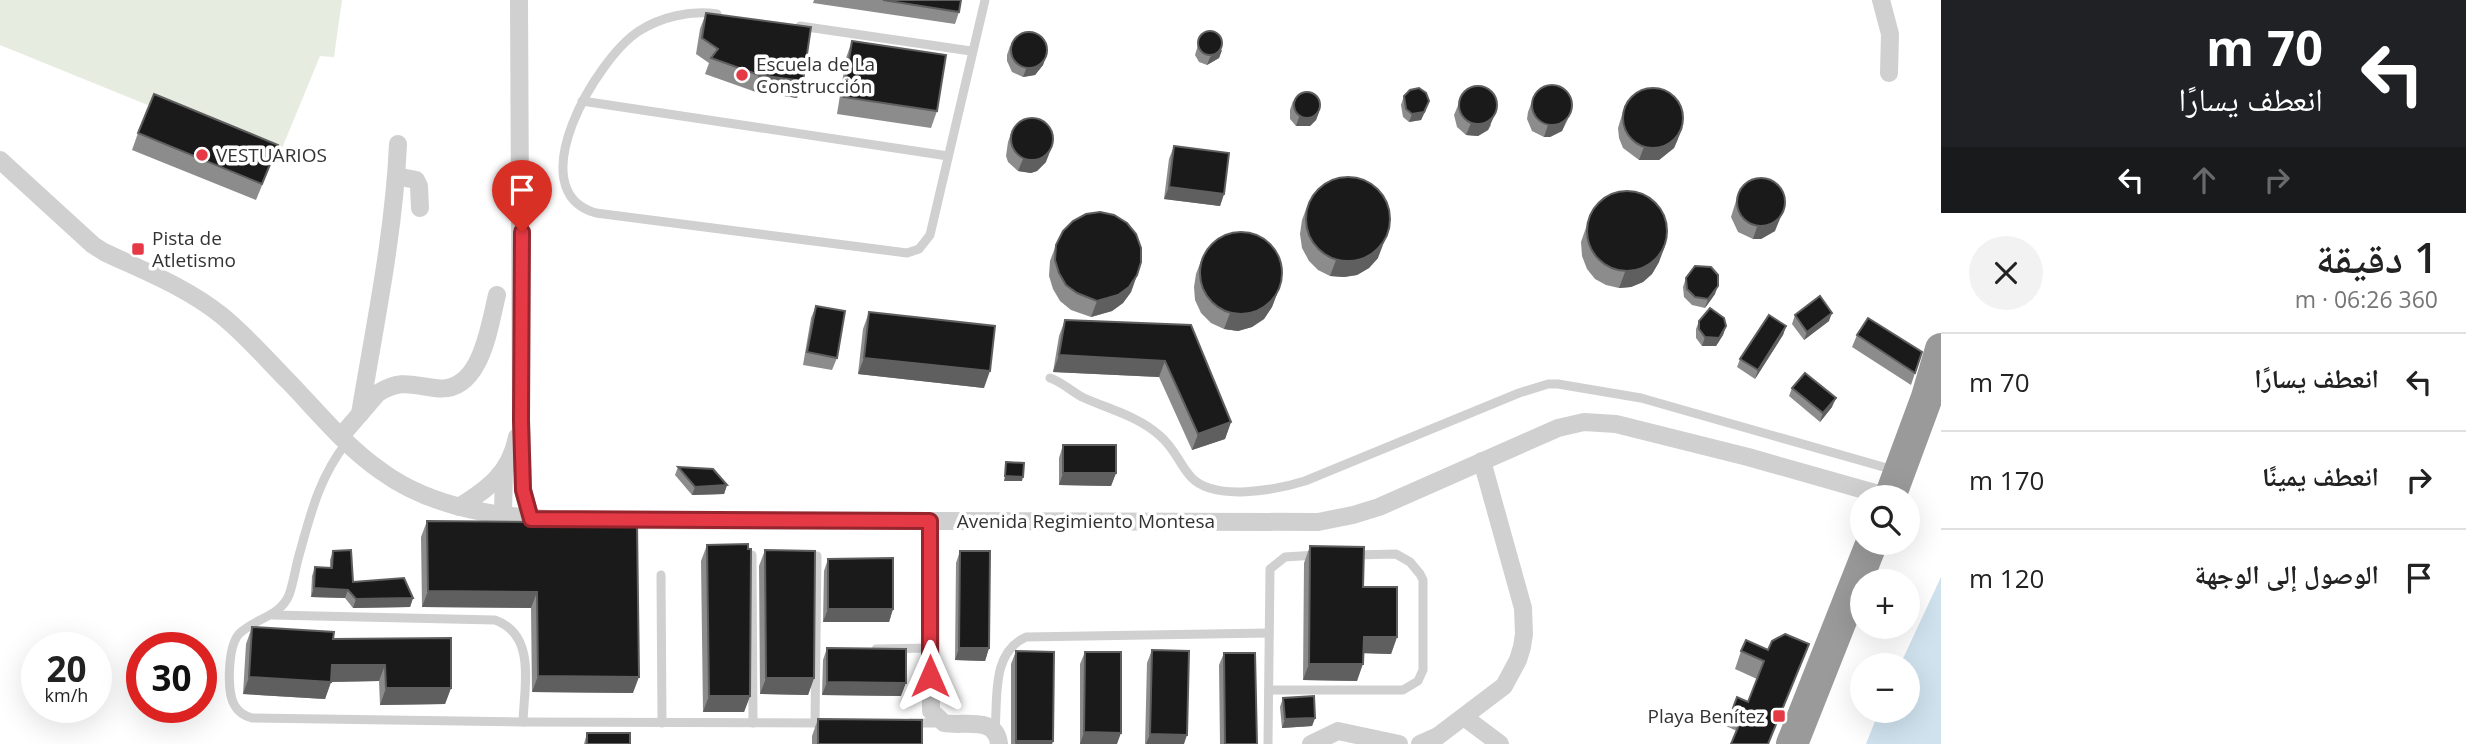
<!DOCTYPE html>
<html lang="ar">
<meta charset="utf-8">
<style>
:root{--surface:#fff;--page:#f2f2f2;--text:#222;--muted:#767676;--line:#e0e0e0}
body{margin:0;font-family:"Open Sans","Noto Naskh Arabic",sans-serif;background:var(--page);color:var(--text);direction:rtl;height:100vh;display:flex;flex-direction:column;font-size:26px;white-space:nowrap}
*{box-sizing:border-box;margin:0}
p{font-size:23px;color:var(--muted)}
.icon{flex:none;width:38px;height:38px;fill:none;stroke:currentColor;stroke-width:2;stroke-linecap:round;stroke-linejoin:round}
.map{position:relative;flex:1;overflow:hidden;direction:ltr}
.details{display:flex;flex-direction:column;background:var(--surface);width:525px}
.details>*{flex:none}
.banner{background:#202124;color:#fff;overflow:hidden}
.buttons{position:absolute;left:1850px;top:485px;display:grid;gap:14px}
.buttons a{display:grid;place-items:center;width:70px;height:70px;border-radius:50%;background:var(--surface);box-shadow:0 7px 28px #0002;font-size:35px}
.speed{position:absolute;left:21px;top:632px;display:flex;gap:14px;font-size:35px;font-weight:700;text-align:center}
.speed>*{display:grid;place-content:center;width:91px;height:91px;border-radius:50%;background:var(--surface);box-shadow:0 7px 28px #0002;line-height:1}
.speed small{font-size:18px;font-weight:400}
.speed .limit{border:10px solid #d22;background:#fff;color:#111}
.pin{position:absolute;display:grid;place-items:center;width:60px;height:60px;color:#fff;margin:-72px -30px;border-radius:50% 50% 50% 0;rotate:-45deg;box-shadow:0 0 7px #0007}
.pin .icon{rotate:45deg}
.me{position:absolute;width:77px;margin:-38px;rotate:0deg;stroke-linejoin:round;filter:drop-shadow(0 0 5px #0008)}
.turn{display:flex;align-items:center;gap:24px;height:147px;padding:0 28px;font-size:32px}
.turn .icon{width:91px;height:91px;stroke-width:2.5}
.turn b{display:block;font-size:49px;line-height:60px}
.lanes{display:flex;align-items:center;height:66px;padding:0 28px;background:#0003;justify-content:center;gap:35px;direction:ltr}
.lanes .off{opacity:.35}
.round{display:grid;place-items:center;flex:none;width:74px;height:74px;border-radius:37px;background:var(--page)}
.headline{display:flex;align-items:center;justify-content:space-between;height:119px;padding:0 28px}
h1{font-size:42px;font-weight:600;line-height:52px}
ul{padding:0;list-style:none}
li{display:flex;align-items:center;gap:21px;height:98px;padding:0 28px;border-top:2px solid var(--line)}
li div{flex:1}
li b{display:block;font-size:26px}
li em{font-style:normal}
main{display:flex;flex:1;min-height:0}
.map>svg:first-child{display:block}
.green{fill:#e6ecdf}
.water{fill:#cfe2ee}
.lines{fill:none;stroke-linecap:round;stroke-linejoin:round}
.lane{stroke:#d0d0d0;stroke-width:9}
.street{stroke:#d0d0d0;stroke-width:18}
.highway{stroke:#9a9a9a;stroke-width:32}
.wall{fill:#8c8c8c}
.shaded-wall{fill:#5f5f5f}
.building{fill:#1a1a1a;stroke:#5f5f5f;stroke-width:2}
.route-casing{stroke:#96252e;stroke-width:18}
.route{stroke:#e63946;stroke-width:12}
.poi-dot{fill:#e63946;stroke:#fff;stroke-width:2.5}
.labels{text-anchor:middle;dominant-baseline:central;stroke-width:7;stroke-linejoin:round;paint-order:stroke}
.poi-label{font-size:19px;fill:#333;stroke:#fff;text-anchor:start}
.street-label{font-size:19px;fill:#333;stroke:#fff}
</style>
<main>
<section class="details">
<div class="banner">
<div class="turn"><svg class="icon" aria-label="left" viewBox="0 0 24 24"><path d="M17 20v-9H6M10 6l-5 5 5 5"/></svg><div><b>70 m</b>انعطف يسارًا</div></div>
<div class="lanes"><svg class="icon" aria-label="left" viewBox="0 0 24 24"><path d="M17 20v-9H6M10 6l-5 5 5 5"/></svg><svg class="icon off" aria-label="ahead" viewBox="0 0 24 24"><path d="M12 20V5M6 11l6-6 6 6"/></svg><svg class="icon off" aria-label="right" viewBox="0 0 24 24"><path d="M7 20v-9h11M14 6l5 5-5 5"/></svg></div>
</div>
<div class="headline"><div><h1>1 دقيقة</h1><p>360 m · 06:26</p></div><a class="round"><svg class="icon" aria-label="close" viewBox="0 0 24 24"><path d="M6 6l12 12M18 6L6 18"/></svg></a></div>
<ul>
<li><svg class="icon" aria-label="left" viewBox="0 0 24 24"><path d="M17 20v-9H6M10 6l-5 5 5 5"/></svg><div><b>انعطف يسارًا</b></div><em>70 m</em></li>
<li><svg class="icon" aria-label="right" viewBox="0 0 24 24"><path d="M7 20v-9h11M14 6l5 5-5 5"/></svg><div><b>انعطف يمينًا</b></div><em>170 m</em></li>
<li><svg class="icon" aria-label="arrive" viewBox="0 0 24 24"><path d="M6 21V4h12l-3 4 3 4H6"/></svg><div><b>الوصول إلى الوجهة</b></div><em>120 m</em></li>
</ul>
</section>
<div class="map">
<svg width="1941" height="744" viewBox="0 0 1941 744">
<rect width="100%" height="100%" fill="#fff"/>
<polygon class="green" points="0,0 342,0 334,57 320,56 278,158 0,45"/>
<polygon class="water" points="1941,577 1941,744 1866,744 1879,711 1908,710 1908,665 1900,665"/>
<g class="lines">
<g class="lane">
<path d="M 717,14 C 690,10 661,17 639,31 C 597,58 518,191 596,213 L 907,253 L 919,249 L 930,235 L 985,0"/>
<polyline points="800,26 971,51"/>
<polyline points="582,101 948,156"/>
<path d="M 1050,378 C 1062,382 1071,391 1082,397 C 1108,409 1138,416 1159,435 C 1175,448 1179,464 1191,477 C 1214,502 1276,490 1305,481 L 1519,393 L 1548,384 L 1558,384 L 1641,398 L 1894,470"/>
<path d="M 347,442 C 319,477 310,516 298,559 C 295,571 293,584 289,595 C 280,617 253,619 239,634 C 228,646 226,693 235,706 C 239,713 245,716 252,718 L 523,722 L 826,723"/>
<polyline points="752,555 753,723"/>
<polyline points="661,575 662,723"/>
<path d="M 272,615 L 495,620 C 537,635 524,687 523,722"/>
<polyline points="876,649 930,648"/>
<polyline points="1269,690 1403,690 1418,681 1423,670 1423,580 1420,574 1410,562 1396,554 1354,555"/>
<polyline points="815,723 817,556"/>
<polyline points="910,723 942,723"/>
<path d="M 995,730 C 998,697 991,653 1026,637 L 1269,633"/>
<polyline points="1268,744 1270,569 1285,557 1316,555"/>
</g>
<g class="street">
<polyline points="519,0 521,420 523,490 531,519"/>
<polyline points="1881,0 1890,34 1889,73"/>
<path d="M 0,160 L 93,245 L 104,252 C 144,271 186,287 221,315 C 246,335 267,360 289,382 C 318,412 346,447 381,471 C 434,510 504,518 569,520 L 1318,522 L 1353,515 L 1379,507 L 1558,428 L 1584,422 L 1616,424 L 1748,457 L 1889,497"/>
<polyline points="396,176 416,180 419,186 420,208"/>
<path d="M 360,414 C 375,324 394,234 398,144"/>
<path d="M 341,436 L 378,393 C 401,379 411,385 435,388 C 481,395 489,327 497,295"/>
<path d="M 459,507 C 488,489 510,473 517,437"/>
<polyline points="503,514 504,470"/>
<path d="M 930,521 L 931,711 L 944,723 C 964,727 996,715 999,744"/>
<polyline points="1464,717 1500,744"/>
<polyline points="1311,744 1338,731 1399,744"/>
<polyline points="1420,744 1438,736 1504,686 1518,660 1522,647 1524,634 1523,608 1482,461"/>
</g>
<g class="highway">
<polyline points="1890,497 1927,397 1941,349"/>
<polyline points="1792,744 1872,542"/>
</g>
</g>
<g class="wall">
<polygon points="814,0 961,0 959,12 955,24 813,3"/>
<polygon points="706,13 797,98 753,91 705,74 709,63 696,54 700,29"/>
<polygon points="1201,35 1222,50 1219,58 1207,65 1199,62 1195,55"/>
<polygon points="852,41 937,111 931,128 837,114 846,58"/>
<polygon points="1010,46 1046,56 1043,65 1035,75 1023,77 1012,72 1007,61 1007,55"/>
<polygon points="1535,93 1568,119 1562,131 1550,137 1544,137 1532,131 1527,119 1528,112"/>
<polygon points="1404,96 1426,110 1421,120 1409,122 1403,117 1401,105"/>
<polygon points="1293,101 1319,112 1316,120 1310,126 1296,126 1290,119 1290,110"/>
<polygon points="1459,103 1491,125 1488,130 1478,136 1466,135 1457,127 1454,115"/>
<polygon points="1625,105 1678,139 1674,148 1659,160 1639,160 1623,148 1619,138 1618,128"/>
<polygon points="1012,130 1046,162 1037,171 1031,173 1018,171 1008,162 1006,156 1008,142"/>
<polygon points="138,133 272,161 256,200 132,150"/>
<polygon points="1174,146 1224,194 1220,206 1164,199 1169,159"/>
<polygon points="1740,188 1775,231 1761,239 1753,239 1738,232 1731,217"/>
<polygon points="1308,204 1378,258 1369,268 1357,275 1344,277 1330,276 1318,270 1309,261 1302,248 1300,234 1302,220"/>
<polygon points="1591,213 1659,262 1652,274 1643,282 1631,287 1619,288 1606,285 1595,279 1587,269 1582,256 1581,242"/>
<polygon points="1056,245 1137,275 1131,292 1123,303 1112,311 1091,317 1071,310 1060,301 1053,289 1049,276 1050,261"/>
<polygon points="1202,258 1278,291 1272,307 1264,319 1252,327 1238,331 1224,329 1211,323 1201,313 1195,300 1194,287 1196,274"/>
<polygon points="1686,278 1715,294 1705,308 1692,305 1684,297 1683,287"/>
<polygon points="816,306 837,358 832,370 803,365 811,318"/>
<polygon points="869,312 984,388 858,374 863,329"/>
<polygon points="1795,315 1829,321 1804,340 1792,324"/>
<polygon points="1065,320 1191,325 1231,422 1225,439 1192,450 1159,377 1053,372 1059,336"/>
<polygon points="1699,321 1726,326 1723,335 1716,346 1702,346 1696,338 1696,329"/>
<polygon points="1786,326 1783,335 1755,379 1737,367 1740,359"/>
<polygon points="1857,335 1915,373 1911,385 1852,347"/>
<polygon points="1792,388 1832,407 1820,422 1789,396"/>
<polygon points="1063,445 1116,473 1111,486 1059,485 1059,458"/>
<polygon points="678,467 727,485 724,494 692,495 675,475"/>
<polygon points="427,521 637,523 633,693 532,692 531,608 422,607 421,537"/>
<polygon points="707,545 750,696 744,712 703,712 701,561"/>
<polygon points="1310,546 1363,587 1397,637 1391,654 1363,653 1357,681 1303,680 1304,563"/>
<polygon points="765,550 814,678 808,695 760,694 759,566"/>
<polygon points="333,551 353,582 413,598 410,607 353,608 345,598 311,597 312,576 315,567 330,568 330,560"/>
<polygon points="960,551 989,648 985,661 955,660 956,563"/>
<polygon points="828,559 893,609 889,622 823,622 824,571"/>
<polygon points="252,627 333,639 451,688 445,704 380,705 379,681 331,682 325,699 243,694 246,644"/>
<polygon points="1809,644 1802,662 1737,731 1726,726 1737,697 1748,702 1757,679 1735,669 1741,651 1768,650"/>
<polygon points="827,648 901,696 822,695 823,660"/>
<polygon points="1152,650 1184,744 1145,744 1147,663"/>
<polygon points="1016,651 1053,741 1052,744 1011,744 1011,664"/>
<polygon points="1085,652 1117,744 1080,744 1080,664"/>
<polygon points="1224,653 1257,744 1220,744 1219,665"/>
<polygon points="1283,698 1315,718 1312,726 1282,728 1280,707"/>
<polygon points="818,719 922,744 812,744 812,736"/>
<polygon points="587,733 630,744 584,744"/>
</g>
<g class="shaded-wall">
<polygon points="1222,50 1219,58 1207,65 1210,57"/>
<polygon points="1046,56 1043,65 1035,75 1023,77 1026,69"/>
<polygon points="759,75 803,81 797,98 753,91"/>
<polygon points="1429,101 1421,120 1409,122 1412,114"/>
<polygon points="1572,107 1562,131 1550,137 1544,137 1548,125"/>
<polygon points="1319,112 1316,120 1310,126 1296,126 1299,117"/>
<polygon points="1496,112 1488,130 1478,136 1466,135 1471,123"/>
<polygon points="1683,127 1674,148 1659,160 1639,160 1644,147"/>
<polygon points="1051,149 1046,162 1037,171 1031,173 1018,171 1023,159"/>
<polygon points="1169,187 1224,194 1220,206 1164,199"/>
<polygon points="1786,204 1775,231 1761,239 1753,239 1757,227"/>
<polygon points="1389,229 1378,258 1369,268 1357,275 1344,277 1330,276 1336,260"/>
<polygon points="1665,246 1659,262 1652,274 1643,282 1631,287 1619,288 1625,272"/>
<polygon points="1137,275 1131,292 1123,303 1112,311 1091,317 1097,301"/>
<polygon points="1718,286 1715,294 1705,308 1708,299"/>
<polygon points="1278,291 1272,307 1264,319 1252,327 1238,331 1224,329 1230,313"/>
<polygon points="1832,313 1829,321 1804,340 1807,332"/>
<polygon points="1726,326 1723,335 1716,346 1702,346 1705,337"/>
<polygon points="1786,326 1783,335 1755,379 1758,370"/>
<polygon points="1059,355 1165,361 1159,377 1053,372"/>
<polygon points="864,358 990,371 984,388 858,374"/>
<polygon points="1836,398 1832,407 1820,422 1823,413"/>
<polygon points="1231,422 1225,439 1192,450 1198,434"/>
<polygon points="1063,473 1116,473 1111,486 1059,485"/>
<polygon points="1005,476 1023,477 1022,481 1004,481"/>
<polygon points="727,485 724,494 692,495 695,487"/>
<polygon points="314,588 348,590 345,598 311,597"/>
<polygon points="428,591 537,592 531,608 422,607"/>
<polygon points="413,598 410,607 353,608 356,599"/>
<polygon points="828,609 893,609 889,622 823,622"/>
<polygon points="1364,637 1397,637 1391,654 1358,653"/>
<polygon points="959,648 989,648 985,661 955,660"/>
<polygon points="1309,664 1363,664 1357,681 1303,680"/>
<polygon points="332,665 385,665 379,681 326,682"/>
<polygon points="538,676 639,677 633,693 532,692"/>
<polygon points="249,677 331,682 325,699 243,694"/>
<polygon points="766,678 814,678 808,695 760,694"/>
<polygon points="827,682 906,683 901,696 822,695"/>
<polygon points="386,688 451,688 445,704 380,705"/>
<polygon points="709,696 750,696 744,712 703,712"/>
<polygon points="1315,718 1312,726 1282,728 1285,719"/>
<polygon points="1084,732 1121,733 1117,744 1080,744"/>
<polygon points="1150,734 1187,735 1184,744 1146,744"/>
<polygon points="1016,741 1053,741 1052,744 1015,744"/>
</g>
<g class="building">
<polygon points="883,0 961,0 959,12"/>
<polygon points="706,13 811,27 803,81 759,75 711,58 718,49 702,38"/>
<circle cx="1210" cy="43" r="12"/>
<circle cx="1029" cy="50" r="18"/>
<polygon points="852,41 946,55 937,111 843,97"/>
<circle cx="1552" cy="105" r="20"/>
<circle cx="1478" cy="105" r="19"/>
<circle cx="1653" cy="118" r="30"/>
<polygon points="1419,88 1426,93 1429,101 1424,112 1412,114 1406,109 1404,96 1410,90"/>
<circle cx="1307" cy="105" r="13"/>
<polygon points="154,94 278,145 262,184 138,133"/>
<circle cx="1032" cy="139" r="21"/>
<polygon points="1174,146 1229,153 1224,194 1169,187"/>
<circle cx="1348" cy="219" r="42"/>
<circle cx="1761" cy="202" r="24"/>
<circle cx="1627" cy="231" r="40"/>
<polygon points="1100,212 1114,215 1127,223 1136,234 1141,248 1141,262 1137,275 1129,287 1118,295 1097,301 1077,293 1066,285 1059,273 1055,260 1056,245 1063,231 1073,221 1086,214"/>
<circle cx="1241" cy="273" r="41"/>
<polygon points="1695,266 1711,267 1718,275 1718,286 1708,299 1695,297 1687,289 1686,278"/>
<polygon points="1820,296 1832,313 1807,332 1795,315"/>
<polygon points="816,306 845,311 837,358 807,352"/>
<polygon points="1710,308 1724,318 1726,326 1719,338 1705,337 1699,329 1699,321"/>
<polygon points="869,312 995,326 990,371 864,358"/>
<polygon points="1769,315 1786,326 1758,370 1740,359"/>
<polygon points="1868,318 1922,352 1915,373 1857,335"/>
<polygon points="1065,320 1191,325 1231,422 1198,434 1165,361 1059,355"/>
<polygon points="1805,373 1836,398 1823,413 1792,388"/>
<rect x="1063" y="445" width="53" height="28"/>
<polygon points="1006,462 1024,463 1023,477 1005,476"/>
<polygon points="678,467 713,469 727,485 695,487"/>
<polygon points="427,521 637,523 639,677 538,676 537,592 428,591"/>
<polygon points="748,544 748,549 751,549 750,696 709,696 707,545"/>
<polygon points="1310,546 1364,547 1363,587 1397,587 1397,637 1364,637 1363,664 1309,664"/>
<polygon points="351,550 353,582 404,578 413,598 356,599 348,590 314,588 315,567 332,568 333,551"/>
<polygon points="765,550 815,551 814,678 766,678"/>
<polygon points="960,551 990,551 989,648 959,648"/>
<polygon points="893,558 893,609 828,609 828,559"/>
<polygon points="252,627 334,632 333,639 451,638 451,688 386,688 385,665 332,665 331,682 249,677"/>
<polygon points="1785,634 1809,644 1768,744 1731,744 1744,713 1733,708 1737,697 1748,702 1764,661 1741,651 1746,640 1768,650 1772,641"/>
<polygon points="827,648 906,649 906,683 827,682"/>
<polygon points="1152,650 1189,651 1187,735 1150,734"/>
<polygon points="1016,651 1054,652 1053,741 1016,741"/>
<polygon points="1085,652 1121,652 1121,733 1084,732"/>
<polygon points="1224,653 1255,653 1257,744 1225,744"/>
<polygon points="1314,696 1315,718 1285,719 1283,698"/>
<polygon points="818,719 922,720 922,744 818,744"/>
<rect x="587" y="733" width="43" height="11"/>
</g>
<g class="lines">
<g class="route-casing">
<polyline id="route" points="522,232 521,420 523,490 531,519 930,521 930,676"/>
</g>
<use href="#route" class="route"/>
</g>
<g class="poi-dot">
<circle cx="742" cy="75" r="7"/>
<circle cx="202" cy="155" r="7"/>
<rect x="131" y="242" width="14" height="14" rx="3.5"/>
<rect x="1772" y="709" width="14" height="14" rx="3.5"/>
</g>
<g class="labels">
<g class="poi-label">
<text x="756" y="64">Escuela de La<tspan x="756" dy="22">Construcción</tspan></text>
<text x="216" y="155">VESTUARIOS</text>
<text x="152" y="238">Pista de<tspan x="152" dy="22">Atletismo</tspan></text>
<text x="1765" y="716" text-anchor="end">Playa Benítez</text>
</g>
<g class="street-label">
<text x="1086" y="521">Avenida Regimiento Montesa</text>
</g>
</g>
</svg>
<div class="buttons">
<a><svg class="icon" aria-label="search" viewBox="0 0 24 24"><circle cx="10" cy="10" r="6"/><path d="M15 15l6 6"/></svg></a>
<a>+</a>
<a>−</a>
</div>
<div class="speed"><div>20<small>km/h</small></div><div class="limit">30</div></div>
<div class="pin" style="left:522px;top:232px;background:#d93025"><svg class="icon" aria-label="arrive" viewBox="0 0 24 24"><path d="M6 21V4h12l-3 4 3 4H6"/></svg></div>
<svg class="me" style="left:930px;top:676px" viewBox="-20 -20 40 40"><path d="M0-17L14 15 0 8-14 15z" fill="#e63946" stroke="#fff" stroke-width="4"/></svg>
</div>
</main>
